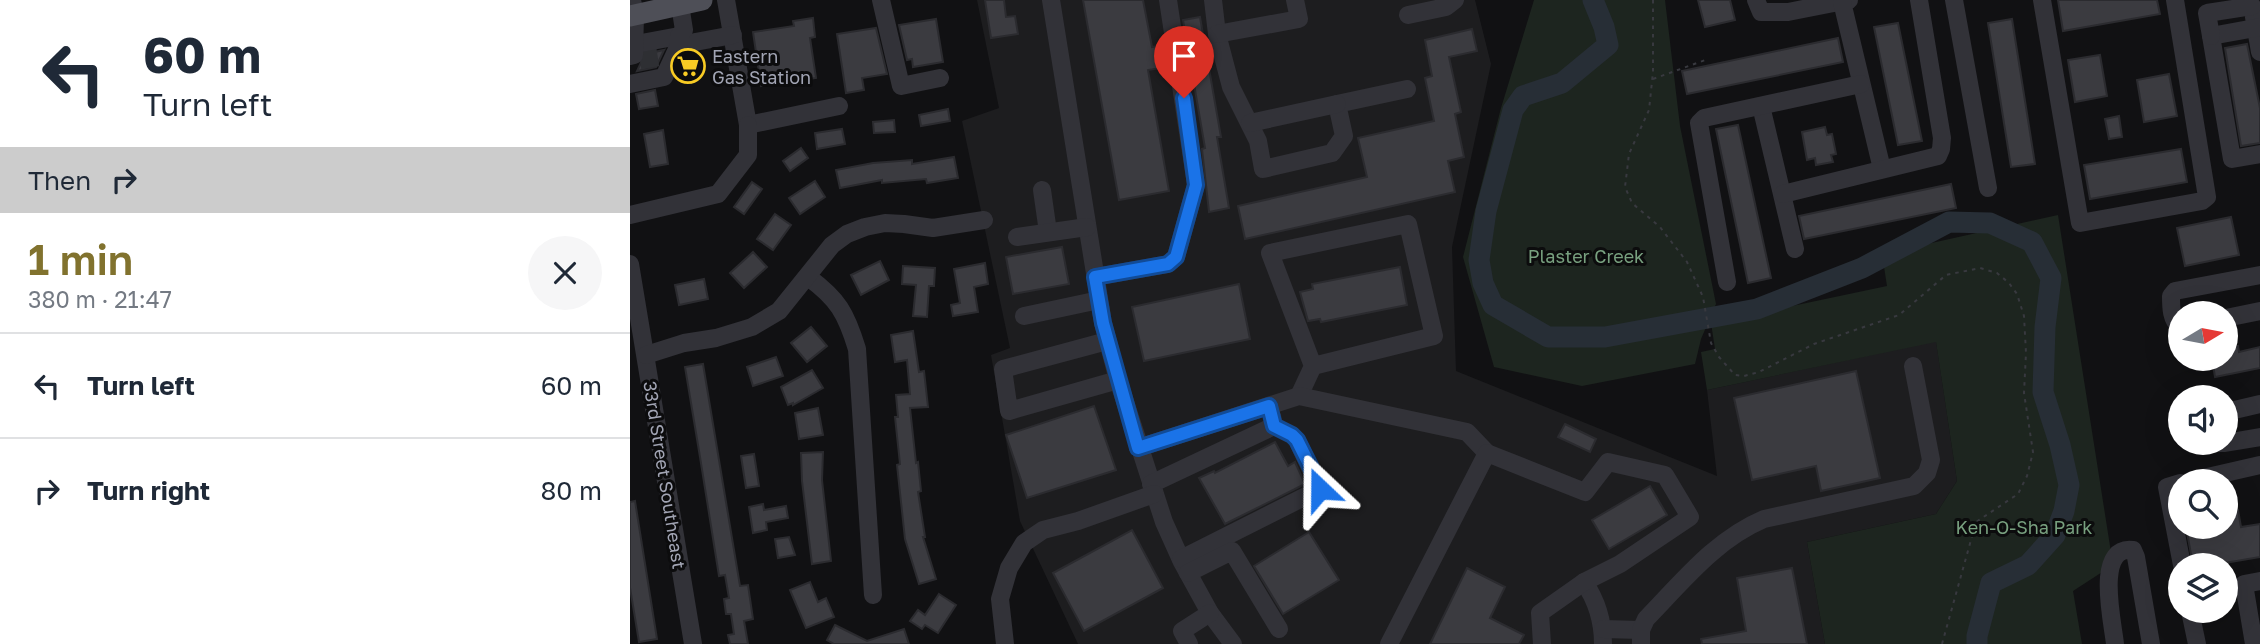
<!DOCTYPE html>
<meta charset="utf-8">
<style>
:root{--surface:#fff;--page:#f6f6f7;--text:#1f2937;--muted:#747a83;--line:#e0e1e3;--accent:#81722e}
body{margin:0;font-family:"Golos Text",sans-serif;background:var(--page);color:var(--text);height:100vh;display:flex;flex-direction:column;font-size:26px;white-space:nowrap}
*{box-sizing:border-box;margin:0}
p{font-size:23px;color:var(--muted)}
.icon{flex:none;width:38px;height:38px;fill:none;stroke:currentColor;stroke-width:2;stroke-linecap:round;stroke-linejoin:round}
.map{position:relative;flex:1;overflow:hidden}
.sheet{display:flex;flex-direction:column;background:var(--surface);width:630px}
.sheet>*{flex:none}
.banner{background:#fff;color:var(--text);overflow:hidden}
.needle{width:46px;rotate:80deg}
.controls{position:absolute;left:1538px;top:301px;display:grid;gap:14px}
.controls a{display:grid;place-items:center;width:70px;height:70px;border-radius:50%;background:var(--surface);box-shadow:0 7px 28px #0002;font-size:35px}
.pin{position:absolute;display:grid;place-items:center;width:60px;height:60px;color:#fff;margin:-72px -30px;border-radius:50% 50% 50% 0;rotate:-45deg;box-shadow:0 0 7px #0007}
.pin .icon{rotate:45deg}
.me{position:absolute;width:77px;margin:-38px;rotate:337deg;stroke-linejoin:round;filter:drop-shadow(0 0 5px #0008)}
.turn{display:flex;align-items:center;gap:24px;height:147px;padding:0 28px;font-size:32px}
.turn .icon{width:91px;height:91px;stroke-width:2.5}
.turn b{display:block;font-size:49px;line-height:60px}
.then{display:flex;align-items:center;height:66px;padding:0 28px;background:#0003;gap:14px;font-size:26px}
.round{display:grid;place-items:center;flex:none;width:74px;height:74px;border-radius:37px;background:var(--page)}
.head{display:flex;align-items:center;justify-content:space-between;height:119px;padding:0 28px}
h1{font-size:42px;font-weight:600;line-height:52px;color:var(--accent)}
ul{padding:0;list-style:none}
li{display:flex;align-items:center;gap:21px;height:105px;padding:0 28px;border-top:2px solid var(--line)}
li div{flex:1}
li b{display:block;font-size:26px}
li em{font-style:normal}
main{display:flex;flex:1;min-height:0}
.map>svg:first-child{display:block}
.built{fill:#1d1d1f}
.green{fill:#1d251f}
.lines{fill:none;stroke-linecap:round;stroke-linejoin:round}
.river{stroke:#272e36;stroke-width:21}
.building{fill:#3b3b40;stroke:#2b2b2f;stroke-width:2}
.minor-tunnel{stroke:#2e2f33;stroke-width:18;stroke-dasharray:18 9;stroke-linecap:butt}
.path{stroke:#38393f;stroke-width:2;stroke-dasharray:3.5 5;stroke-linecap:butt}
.minor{stroke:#323238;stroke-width:18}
.major{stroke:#4e4f57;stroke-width:21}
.route-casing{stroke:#114b97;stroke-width:18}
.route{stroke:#1a73e8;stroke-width:12}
.labels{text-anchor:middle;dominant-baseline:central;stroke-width:6;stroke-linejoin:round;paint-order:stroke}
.poi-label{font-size:18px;fill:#a2a5b4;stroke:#0c0c0d;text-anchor:start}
.park-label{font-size:18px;fill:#78a07f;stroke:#0c0c0d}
.street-label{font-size:18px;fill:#a2a5b4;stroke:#0c0c0d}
</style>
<main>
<section class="sheet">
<div class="banner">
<div class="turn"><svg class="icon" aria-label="left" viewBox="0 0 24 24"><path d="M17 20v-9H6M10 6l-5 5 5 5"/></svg><div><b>60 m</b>Turn left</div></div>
<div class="then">Then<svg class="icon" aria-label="right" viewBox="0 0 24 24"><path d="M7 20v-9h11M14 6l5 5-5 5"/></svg></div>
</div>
<div class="head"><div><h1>1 min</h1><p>380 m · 21:47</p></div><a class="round"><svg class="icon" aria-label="close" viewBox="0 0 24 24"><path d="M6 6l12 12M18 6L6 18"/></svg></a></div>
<ul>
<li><svg class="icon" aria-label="left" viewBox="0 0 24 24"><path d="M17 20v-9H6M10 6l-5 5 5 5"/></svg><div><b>Turn left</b></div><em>60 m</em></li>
<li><svg class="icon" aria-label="right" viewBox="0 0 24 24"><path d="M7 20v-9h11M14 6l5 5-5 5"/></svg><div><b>Turn right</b></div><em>80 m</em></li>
</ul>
</section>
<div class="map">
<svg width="1630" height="644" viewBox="0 0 1630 644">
<rect width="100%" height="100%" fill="#111113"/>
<polygon class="built" points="347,0 845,0 861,64 822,247 826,371 1087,476 1077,390 1306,341 1327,481 1306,514 1177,542 1195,644 448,644 390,521 361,355 380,348 332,121 369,108"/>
<g class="green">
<polygon points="904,0 1035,0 1050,126 1086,304 1071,339 1065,364 952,386 864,367 833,257 871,108"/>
<polygon points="1428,215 1483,565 1443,591 1452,644 1195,644 1177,542 1306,514 1327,481 1306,342 1077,390 1071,352 1085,349 1081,323 1257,286 1252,254"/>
</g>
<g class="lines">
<polyline class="river" points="963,0 974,27 978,45 932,83 893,96 883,110 856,211 849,260 853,283 863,305 918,337 975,337 1127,309 1232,268 1319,222 1360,223 1402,242 1421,278 1415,327 1413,392 1430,445 1439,485 1434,511 1425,535 1398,565 1361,583 1347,636 1347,644"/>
</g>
<g class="building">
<polygon points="355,0 374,0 376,17 385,16 388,34 361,38"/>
<polygon points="453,0 513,0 522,47 533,45 537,67 518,70 539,191 489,200"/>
<polygon points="1068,0 1100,0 1105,20 1075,27"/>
<polygon points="1428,0 1527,0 1530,14 1433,31"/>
<polygon points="570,17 591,137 587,137 599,208 579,212 572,149 575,148 553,20"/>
<polygon points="183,18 185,37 180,38 186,78 131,86 123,32 164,26 163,21"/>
<polygon points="306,19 313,62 283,67 282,59 277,60 269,25"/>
<polygon points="1382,19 1405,164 1381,167 1358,23"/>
<polygon points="1268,23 1292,141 1268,145 1244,27"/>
<polygon points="246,28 257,74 232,78 234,90 216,93 207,34"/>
<polygon points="842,29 847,51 819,57 831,112 825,114 834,157 818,161 825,192 615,239 608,206 737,177 728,138 804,121 795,78 802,76 795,40"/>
<polygon points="1208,38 1213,62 1057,94 1052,71"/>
<polygon points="1617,44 1630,108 1630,143 1611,146 1595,48"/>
<polygon points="34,50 26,67 7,71 15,54"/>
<polygon points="61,54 71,58 61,83 47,77 57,55"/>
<polygon points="1470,55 1477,96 1445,102 1438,60"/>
<polygon points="1539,74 1547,116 1514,122 1507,80"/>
<polygon points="25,90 28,106 9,109 6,94"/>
<polygon points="318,109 320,121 291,126 289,115"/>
<polygon points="1489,116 1492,137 1479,139 1475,119"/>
<polygon points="264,120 265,132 244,133 243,122"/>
<polygon points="1108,125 1141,278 1118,283 1086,129"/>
<polygon points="1195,127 1197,135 1202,134 1206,154 1201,155 1203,162 1186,165 1185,158 1177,160 1172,132"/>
<polygon points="212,129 215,144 187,149 185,133"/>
<polygon points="33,130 38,164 20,167 14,134"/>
<polygon points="171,148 178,158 160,171 153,161"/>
<polygon points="1551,149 1557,182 1460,199 1454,165"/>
<polygon points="324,157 328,178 297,183 296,179 252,183 252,180 210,188 206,170 243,163 282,160 282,164"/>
<polygon points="185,181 195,197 170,214 159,198"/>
<polygon points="122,182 132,189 114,214 104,207"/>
<polygon points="1321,184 1326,208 1174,239 1169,216"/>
<polygon points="145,214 161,225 143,250 127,239"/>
<polygon points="1601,217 1609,255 1555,266 1547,228"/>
<polygon points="432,247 439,284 383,294 376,257"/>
<polygon points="123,252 137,267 114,288 100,273"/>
<polygon points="250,261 259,280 231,295 221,275"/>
<polygon points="355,263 358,284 344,287 348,312 323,316 321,305 330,303 324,269"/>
<polygon points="273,266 305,268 304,286 299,286 297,317 283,316 286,285 272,284"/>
<polygon points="770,267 777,305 691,322 690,319 678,321 670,292 683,289 682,284"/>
<polygon points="74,279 78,299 49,305 45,285"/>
<polygon points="609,284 620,339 514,361 502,307"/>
<polygon points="181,327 197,346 177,362 161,343"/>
<polygon points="283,331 289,372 294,371 298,407 280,408 286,463 288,462 291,491 288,492 295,537 293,537 306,579 289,584 275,539 267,465 270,464 265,417 268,417 266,395 280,394 277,360 265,362 261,335"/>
<polygon points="1608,346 1609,352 1630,347 1630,368 1585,377 1582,359 1596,359 1596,348"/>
<polygon points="146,357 153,376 123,386 117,367"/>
<polygon points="73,364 110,586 118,585 123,619 114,621 118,644 100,644 98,635 104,634 101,614 96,614 94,599 99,598 95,575 89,576 70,457 55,367"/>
<polygon points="182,370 193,388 163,405 163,403 158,405 151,387"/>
<polygon points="1226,371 1250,478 1191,491 1186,466 1122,480 1104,398"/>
<polygon points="464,406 486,470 397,498 376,435"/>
<polygon points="188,408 193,435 169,439 165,413"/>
<polygon points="935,424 966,439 960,452 928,437"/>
<polygon points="645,442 658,466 665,462 675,484 595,524 569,478 584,471 585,473"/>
<polygon points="193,452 192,480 201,561 182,564 172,481 171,453"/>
<polygon points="124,454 129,486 116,488 111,456"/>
<polygon points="1020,486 1037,515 979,549 962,520"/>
<polygon points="5,501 27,639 9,642 0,588 0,502"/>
<polygon points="133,504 134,510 156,506 158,518 136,522 137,530 123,533 119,507"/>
<polygon points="1608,510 1611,527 1630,524 1630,557 1583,565 1563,565 1556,527 1596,527 1596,512"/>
<polygon points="502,530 533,588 454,631 423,573"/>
<polygon points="679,532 709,580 653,614 624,566"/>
<polygon points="159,537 165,555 148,558 145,539"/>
<polygon points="837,568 875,587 860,618 894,635 889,644 800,644"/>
<polygon points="1162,568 1177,644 1072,644 1071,639 1116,631 1107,578"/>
<polygon points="180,582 188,602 196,598 204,617 176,628 160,590"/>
<polygon points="309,594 326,605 308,633 295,625 292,629 280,621 288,610 295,615"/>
<polygon points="205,625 237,641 274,629 279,644 204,644 197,640"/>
</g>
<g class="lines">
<polyline class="minor-tunnel" points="10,60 37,56"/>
<g class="path">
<polyline points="1023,0 1023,72 1019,110 999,154 995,187 1002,203 1030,227 1057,262 1073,297 1081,343 1089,357 1105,375 1114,376 1129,372 1184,344 1269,315 1316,275 1350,268 1367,273 1379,283 1387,294 1394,316 1396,353 1394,393 1403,452 1397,476 1388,494 1346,522 1312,644"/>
<polyline points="1023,79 1078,59"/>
</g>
<g class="minor">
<polyline points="96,0 118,125 209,106"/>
<polyline points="251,0 271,86 310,78"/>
<polyline points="421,0 473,323 488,380 534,522 552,562 580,613 603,644"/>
<polyline points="583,0 587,34 601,87 628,141 633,169 702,153 714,136 707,104 777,89"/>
<polyline points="1126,0 1131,12 1158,12 1219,0"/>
<polyline points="1324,0 1358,188"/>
<polyline points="1412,0 1450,223 1572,201 1577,197 1545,0"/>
<polyline points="1212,2 1252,169"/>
<polyline points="778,15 816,7 825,0"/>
<polyline points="1624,17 1630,52"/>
<polyline points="1630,27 1581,36 1602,159 1630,154"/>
<polyline points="587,34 669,19 665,0"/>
<polyline points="1581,36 1577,13 1622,6"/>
<polyline points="6,44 49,36"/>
<polyline points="49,45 103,35"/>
<polyline points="0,56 4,55 5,15 2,0"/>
<polyline points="0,84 34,77 49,45 49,36 54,30 50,5"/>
<polyline points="1131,106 1165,249"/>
<polyline points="620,123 707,104"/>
<polyline points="412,190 418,232"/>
<polyline points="1153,194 1308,156 1311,149 1312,138 1289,0"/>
<polyline points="0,215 88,194 118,155 118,125"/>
<polyline points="387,237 457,227"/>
<polyline points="0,264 63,644"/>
<path d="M 178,277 C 208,299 216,313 227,349 L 243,595"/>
<polyline points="465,277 538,264 546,257 566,185 538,0"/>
<polyline points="1097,282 1069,123 1074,118 1231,84"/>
<polyline points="394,316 469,300"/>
<polyline points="1596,318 1630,311"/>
<path d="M 1550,327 C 1541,319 1541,308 1541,296 L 1545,291 L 1630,275"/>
<polyline points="477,341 373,369 379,411 488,380"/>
<polyline points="16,355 54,343 86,338 122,327 149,311 202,245 217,234 235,227 255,223 274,224 303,228 354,220"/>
<polyline points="669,396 683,366 640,253 778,224 804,336 683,366"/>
<polyline points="1596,412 1630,404"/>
<polyline points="1564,443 1595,443 1630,437"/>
<polyline points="508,448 669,396 837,432 857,453"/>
<polyline points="1560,481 1630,465"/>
<polyline points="1550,483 1537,487 1552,565"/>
<polyline points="521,484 644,426 642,416"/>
<polyline points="551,559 690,489 667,440 662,435 644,426"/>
<polyline points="558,573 602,551 649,629"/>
<path d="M 954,582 C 967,601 973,621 973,644"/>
<polyline points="1560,611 1567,644"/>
<polyline points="973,629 1011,630"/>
<polyline points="375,644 370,599 379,568 394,543 413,530 448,521 524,494"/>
<polyline points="559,644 552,631 580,613"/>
<polyline points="759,644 857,453 955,492 978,462 1035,475 1060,517 990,564 954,582 910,613 912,644"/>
<path d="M 1011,644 L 1011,630 L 1016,619 C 1052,582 1086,539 1134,519 L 1284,486 L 1297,473 L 1301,460 L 1283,366"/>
<path d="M 1485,644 C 1483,623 1464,545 1503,550 L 1506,557 L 1521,644"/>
<polyline points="1624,644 1614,584 1630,581"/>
</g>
<polyline class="major" points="0,16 72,0"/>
</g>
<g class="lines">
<g class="route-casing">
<polyline id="route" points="554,98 566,185 546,257 538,264 465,277 473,323 508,448 639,406 644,426 662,435 667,440 690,486 690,489"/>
</g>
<use href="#route" class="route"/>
</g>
<defs>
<g id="supermarket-ring" transform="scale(1.75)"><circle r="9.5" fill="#0c0c0d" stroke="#f8cb24" stroke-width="1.5"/><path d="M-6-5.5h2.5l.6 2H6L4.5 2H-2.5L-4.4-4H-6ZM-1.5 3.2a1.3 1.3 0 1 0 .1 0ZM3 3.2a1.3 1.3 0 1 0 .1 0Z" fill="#f8cb24"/></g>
</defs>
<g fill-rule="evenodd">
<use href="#supermarket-ring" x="58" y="66"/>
</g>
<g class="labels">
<g class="poi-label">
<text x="82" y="56">Eastern<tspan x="82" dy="21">Gas Station</tspan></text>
</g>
<g class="park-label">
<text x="956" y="256">Plaster Creek</text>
<text x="1394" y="527">Ken-O-Sha Park</text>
</g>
<g class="street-label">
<text transform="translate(35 475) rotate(81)">33rd Street Southeast</text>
</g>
</g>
</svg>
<div class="controls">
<a><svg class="needle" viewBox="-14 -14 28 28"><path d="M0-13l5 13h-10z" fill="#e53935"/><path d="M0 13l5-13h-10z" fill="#747a83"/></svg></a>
<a><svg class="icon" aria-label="sound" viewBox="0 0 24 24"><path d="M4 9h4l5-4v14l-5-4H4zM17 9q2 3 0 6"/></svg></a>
<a><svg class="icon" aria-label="search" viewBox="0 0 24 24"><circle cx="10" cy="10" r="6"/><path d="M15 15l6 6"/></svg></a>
<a><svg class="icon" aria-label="layers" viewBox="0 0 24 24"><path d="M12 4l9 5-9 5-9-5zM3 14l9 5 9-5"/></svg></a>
</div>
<div class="pin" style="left:554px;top:98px;background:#d93025"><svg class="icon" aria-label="arrive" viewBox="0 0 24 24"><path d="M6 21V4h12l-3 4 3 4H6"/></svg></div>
<svg class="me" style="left:690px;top:489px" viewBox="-20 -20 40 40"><path d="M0-17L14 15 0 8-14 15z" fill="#1a73e8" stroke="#fff" stroke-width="4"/></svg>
</div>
</main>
